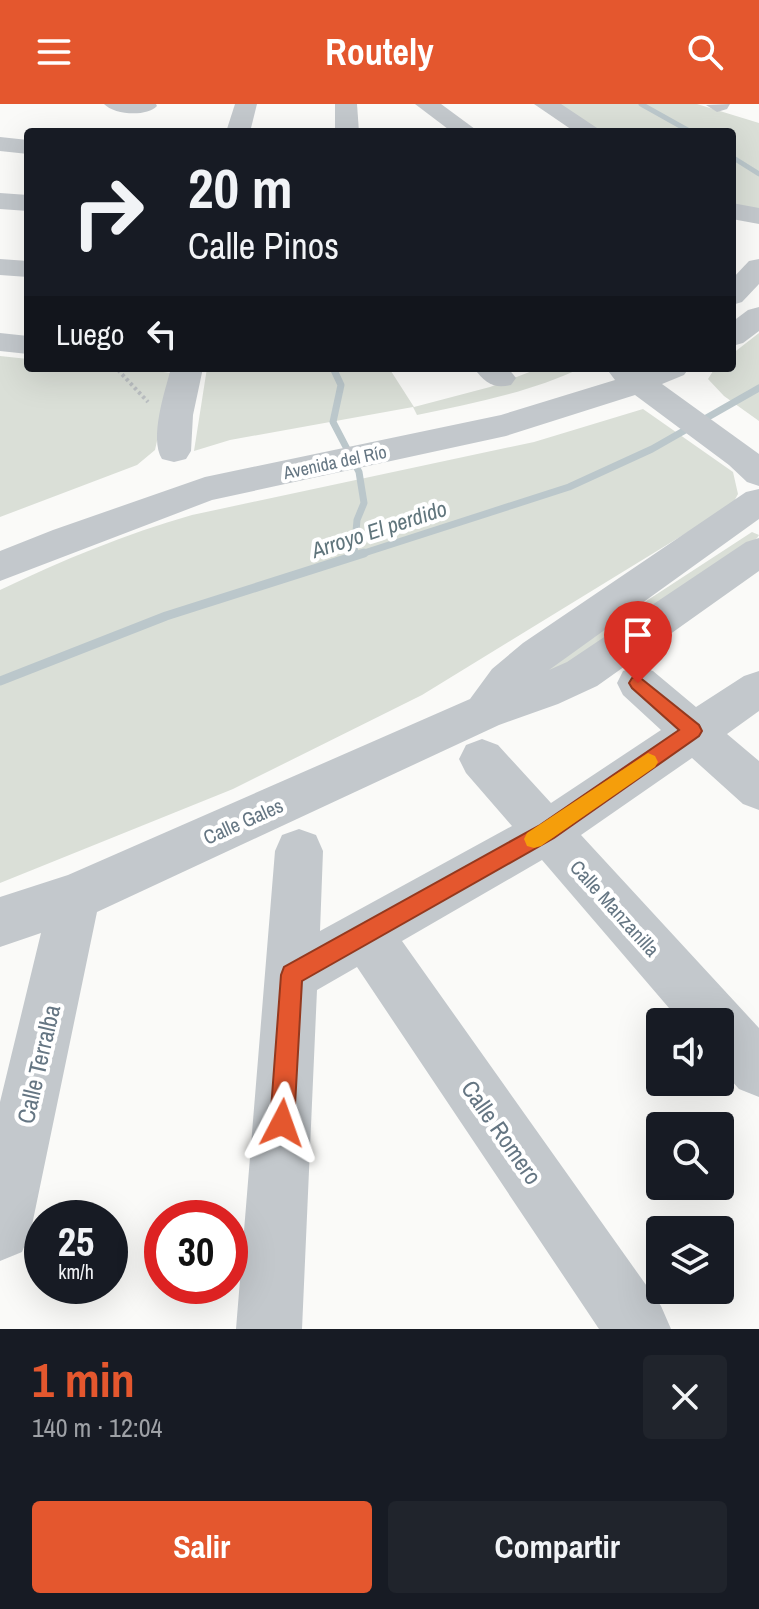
<!DOCTYPE html>
<html lang="es">
<meta charset="utf-8">
<style>
:root{--surface:#171b24;--page:#20242c;--text:#f1f3f6;--muted:#9ea1a6;--accent:#e4572e}
body{margin:0;font-family:"Archivo Narrow",sans-serif;background:var(--page);color:var(--text);height:100vh;display:flex;flex-direction:column;font-size:30px;white-space:nowrap}
*{box-sizing:border-box;margin:0}
p{font-size:26px;color:var(--muted)}
.icon{flex:none;width:44px;height:44px;fill:none;stroke:currentColor;stroke-width:2;stroke-linecap:round;stroke-linejoin:round}
.map{position:relative;height:1225px;overflow:hidden}
.details{display:flex;flex-direction:column;background:var(--surface);flex:1}
.details>*{flex:none}
.guide{position:absolute;left:24px;top:24px;width:712px;height:244px;border-radius:8px;box-shadow:0 8px 32px #0002;background:#171b24;color:var(--text);overflow:hidden}
.tools{position:absolute;left:646px;top:904px;display:grid;gap:16px}
.tools a{display:grid;place-items:center;width:88px;height:88px;border-radius:8px;background:var(--surface);box-shadow:0 8px 32px #0002;font-size:40px}
.speed{position:absolute;left:24px;top:1096px;display:flex;gap:16px;font-size:40px;font-weight:700;text-align:center}
.speed>*{display:grid;place-content:center;width:104px;height:104px;border-radius:50%;background:var(--surface);box-shadow:0 8px 32px #0002;line-height:1}
.speed small{font-size:20px;font-weight:400}
.speed .limit{border:12px solid #d22;background:#fff;color:#111}
.pin{position:absolute;display:grid;place-items:center;width:68px;height:68px;color:#fff;margin:-82px -34px;border-radius:50% 50% 50% 0;rotate:-45deg;box-shadow:0 0 8px #0007}
.pin .icon{rotate:45deg}
.me{position:absolute;width:88px;margin:-44px;rotate:4deg;stroke-linejoin:round;filter:drop-shadow(0 0 6px #0008)}
.turn{display:flex;align-items:center;gap:28px;height:168px;padding:0 32px;font-size:36px}
.turn .icon{width:104px;height:104px;stroke-width:2.5}
.turn b{display:block;font-size:56px;line-height:68px}
.then{display:flex;align-items:center;height:76px;padding:0 32px;background:#0003;gap:16px;font-size:30px}
.round{display:grid;place-items:center;flex:none;width:84px;height:84px;border-radius:8px;background:var(--page)}
.summary{display:flex;align-items:center;justify-content:space-between;height:136px;padding:0 32px}
h1{font-size:48px;font-weight:700;line-height:60px;color:var(--accent)}
.cta{display:flex;gap:16px;margin-top:auto;padding:16px 32px}
.cta a{flex:1;height:92px;border-radius:8px;background:var(--accent);color:#fff;font-size:32px;font-weight:700;line-height:92px;text-align:center}
.cta a+a{background:var(--page);color:var(--text)}
header{display:flex;justify-content:space-between;align-items:center;height:104px;padding:0 32px;background:var(--accent);color:#fff;font-size:36px;font-weight:700}
.map>svg:first-child{display:block}
.green{fill:#dadfd7}
.lines{fill:none;stroke-linecap:round;stroke-linejoin:round}
.stream-far2{stroke:#bbc7cb;stroke-width:5}
.stream-far1{stroke:#bbc7cb;stroke-width:7}
.stream{stroke:#bbc7cb;stroke-width:9}
.path{stroke:#bbbfc2;stroke-width:4;stroke-dasharray:3 3;stroke-linecap:butt}
.minor{fill:#c3c8cc;fill-rule:evenodd}
.route{fill:#e4572e;stroke:#94391e;stroke-width:2}
.slow{fill:#f59e0b}
.labels{text-anchor:middle;dominant-baseline:central;stroke-width:8;stroke-linejoin:round;paint-order:stroke}
.far-street-label{font-size:18px;fill:#657683;stroke:#fff}
.street-label{font-size:20px;fill:#657683;stroke:#fff}
.water-label{font-size:22px;font-style:italic;fill:#60757c;stroke:#fff}
.near-street-label{font-size:24px;fill:#657683;stroke:#fff}
</style>
<header><svg class="icon" aria-label="menu" viewBox="0 0 24 24"><path d="M4 6h16M4 12h16M4 18h16"/></svg>Routely<svg class="icon" aria-label="search" viewBox="0 0 24 24"><circle cx="10" cy="10" r="6"/><path d="M15 15l6 6"/></svg></header>
<div class="map">
<svg width="759" height="1225" viewBox="0 0 759 1225">
<rect width="100%" height="100%" fill="#fafaf8"/>
<g class="green">
<polygon points="554,0 697,0 759,19 759,109 732,102 732,28 600,28"/>
<polygon points="759,229 759,317 724,292 708,275 715,264 732,264 732,250"/>
<polygon points="0,252 28,255 28,264 128,264 172,269 155,346 137,361 0,413"/>
<path d="M 207,264 L 389,264 L 414,303 L 490,283 L 540,264 L 581,264 C 531,288 471,300 417,311 L 413,303 L 230,336 L 194,347 Z"/>
<path d="M 643,305 L 733,368 L 738,390 L 732,401 L 422,591 L 233,685 L 0,779 L 0,486 C 63,456 125,430 192,411 L 534,338 Z"/>
<polygon points="752,428 759,431 757,434 671,498 527,585 565,550"/>
</g>
<g class="lines">
<g class="stream-far2">
<polyline points="641,0 691,28"/>
<polyline points="732,53 759,70"/>
</g>
<g class="stream-far1">
<polyline points="333,264 341,281 333,318 359,368 364,399 357,416 354,450"/>
<polyline points="358,451 569,383 652,345 759,284"/>
</g>
<polyline class="stream" points="0,577 166,512 364,449"/>
<polyline class="path" points="118,266 148,298"/>
<g class="minor">
<path d="M 104,0 L 156,0 L 157,2 C 147,13 114,11 104,0 Z"/>
<polygon points="235,0 257,0 250,28 226,28"/>
<polygon points="335,0 357,0 359,28 335,28"/>
<polygon points="415,0 441,0 479,28 452,28"/>
<polygon points="534,0 561,0 603,28 575,28"/>
<polygon points="730,0 727,5 717,8 706,1"/>
<polygon points="0,33 28,36 28,50 0,47"/>
<polygon points="0,89 28,91 28,107 0,105"/>
<polygon points="732,99 759,104 759,120 732,115"/>
<polygon points="0,155 28,157 28,173 0,171"/>
<polygon points="759,155 759,180 742,198 732,201 732,175 749,157"/>
<polygon points="759,203 759,227 743,239 732,242 732,218 748,206"/>
<polygon points="0,229 28,232 28,250 0,247"/>
<path d="M 171,264 L 203,264 L 193,311 L 191,347 L 186,355 L 174,358 L 162,355 C 149,334 165,287 171,264 Z"/>
<path d="M 474,264 L 508,264 L 516,274 L 511,281 C 493,285 485,279 474,264 Z"/>
<polygon points="606,264 689,264 684,271 662,280 759,350 759,382 747,378 729,361 635,291 506,332 212,396 0,477 0,447 53,426 205,373 501,311 615,276"/>
<polygon points="759,385 759,415 549,566 567,558 746,438 759,434 759,467 597,582 558,600 499,621 97,808 31,1126 22,1148 0,1157 0,998 41,829 0,843 0,793 68,771 470,595 492,565 523,539 746,388"/>
<polygon points="638,562 653,567 696,603 744,572 759,567 759,607 727,630 759,657 759,706 743,700 692,654 581,731 759,924 759,993 739,985 720,964 720,918 681,918 542,756 402,837 661,1202 671,1225 599,1225 357,863 317,886 302,1225 236,1225 275,747 282,731 299,725 316,731 323,747 320,827 512,722 466,669 459,655 466,641 482,635 498,641 551,699 661,626 623,591 617,579 623,567"/>
</g>
</g>
<polygon class="route" points="638,572 699,621 702,627 699,632 554,734 302,877 294,1019 291,1027 282,1031 274,1027 270,1019 281,871 284,863 540,721 679,626 632,584 629,579 632,574"/>
<polygon class="slow" points="648,649 655,652 658,658 655,663 541,742 534,744 527,742 524,735 527,729"/>
<g class="labels">
<g class="far-street-label">
<text transform="translate(335 358) rotate(-12)">Avenida del Río</text>
</g>
<g class="street-label">
<text transform="translate(243 717) rotate(-24)">Calle Gales</text>
<text transform="translate(615 804) rotate(48)">Calle Manzanilla</text>
</g>
<g class="water-label">
<text transform="translate(379 425) rotate(-18)">Arroyo El perdido</text>
</g>
<g class="near-street-label">
<text transform="translate(38 960) rotate(-77)">Calle Terralba</text>
<text transform="translate(502 1028) rotate(55)">Calle Romero</text>
</g>
</g>
</svg>
<div class="tools">
<a><svg class="icon" aria-label="sound" viewBox="0 0 24 24"><path d="M4 9h4l5-4v14l-5-4H4zM17 9q2 3 0 6"/></svg></a>
<a><svg class="icon" aria-label="search" viewBox="0 0 24 24"><circle cx="10" cy="10" r="6"/><path d="M15 15l6 6"/></svg></a>
<a><svg class="icon" aria-label="layers" viewBox="0 0 24 24"><path d="M12 4l9 5-9 5-9-5zM3 14l9 5 9-5"/></svg></a>
</div>
<div class="speed"><div>25<small>km/h</small></div><div class="limit">30</div></div>
<div class="pin" style="left:638px;top:579px;background:#d93025"><svg class="icon" aria-label="arrive" viewBox="0 0 24 24"><path d="M6 21V4h12l-3 4 3 4H6"/></svg></div>
<svg class="me" style="left:282px;top:1019px" viewBox="-20 -20 40 40"><path d="M0-17L14 15 0 8-14 15z" fill="#e4572e" stroke="#fff" stroke-width="4"/></svg>
<div class="guide">
<div class="turn"><svg class="icon" aria-label="right" viewBox="0 0 24 24"><path d="M7 20v-9h11M14 6l5 5-5 5"/></svg><div><b>20 m</b>Calle Pinos</div></div>
<div class="then">Luego<svg class="icon" aria-label="left" viewBox="0 0 24 24"><path d="M17 20v-9H6M10 6l-5 5 5 5"/></svg></div>
</div>
</div>
<section class="details">
<div class="summary"><div><h1>1 min</h1><p>140 m · 12:04</p></div><a class="round"><svg class="icon" aria-label="close" viewBox="0 0 24 24"><path d="M6 6l12 12M18 6L6 18"/></svg></a></div>
<div class="cta"><a>Salir</a><a>Compartir</a></div>
</section>
